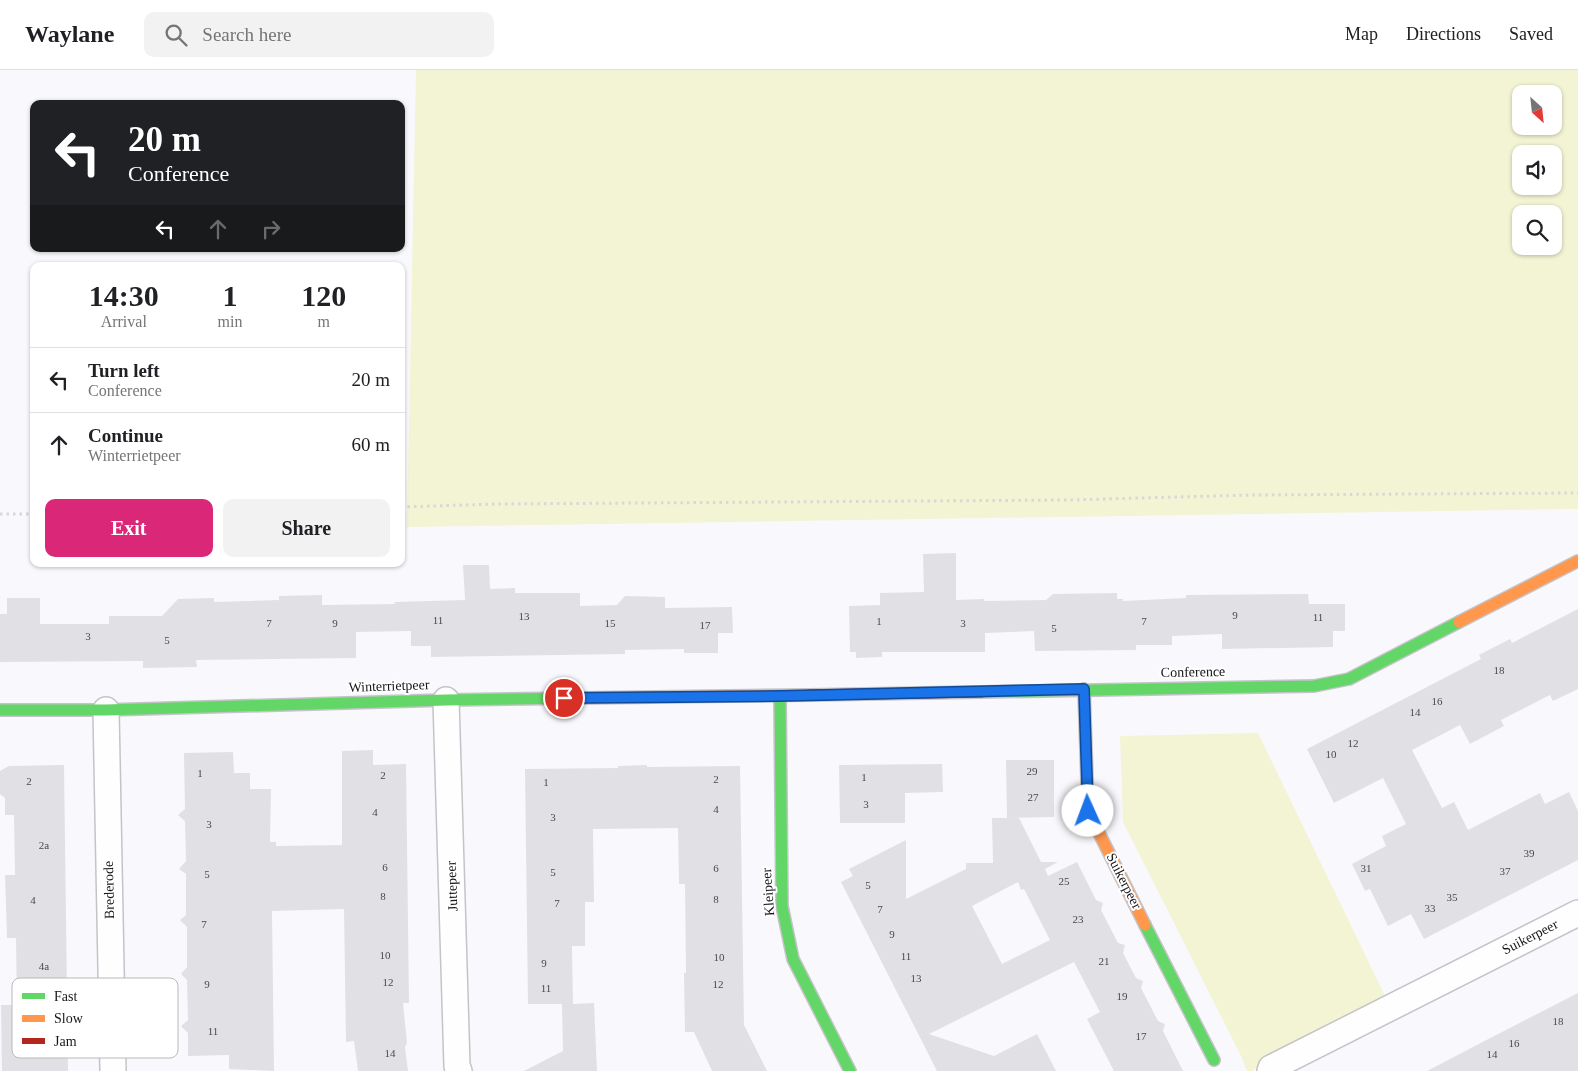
<!DOCTYPE html>
<style>
:root{--surface:#fff;--page:#f2f2f2;--text:#202124;--muted:#757577;--line:#e0e0e0;--accent:#db2777}
body{margin:0;font-family:Georgia,serif;background:var(--page);color:var(--text);height:100vh;display:flex;flex-direction:column;font-size:19px;white-space:nowrap}
*{box-sizing:border-box;margin:0}
p{font-size:16px;color:var(--muted)}
.icon{flex:none;width:28px;height:28px;fill:none;stroke:currentColor;stroke-width:2;stroke-linecap:round;stroke-linejoin:round}
.map{position:relative;flex:1;overflow:hidden}
.sheet{position:absolute;left:30px;top:192px;width:375px;height:305px;display:flex;flex-direction:column;background:var(--surface);border-radius:10px;box-shadow:0 1px 4px #0004}
.sheet>*{flex:none}
.top-card{position:absolute;left:30px;top:30px;width:375px;height:152px;border-radius:10px;box-shadow:0 1px 4px #0004;background:#202124;color:#fff;overflow:hidden}
.needle{width:32px;rotate:153deg}
.buttons{position:absolute;left:1512px;top:15px;display:grid;gap:10px}
.buttons a{display:grid;place-items:center;width:50px;height:50px;border-radius:10px;background:var(--surface);box-shadow:0 1px 4px #0004;font-size:25px}
.pin{position:absolute;display:grid;place-items:center;width:42px;height:42px;color:#fff;margin:-21px;border:2px solid #fff;border-radius:50%;box-shadow:0 1px 5px #0007}
.me{position:absolute;width:55px;margin:-28px;rotate:358deg;stroke-linejoin:round;filter:drop-shadow(0 0 4px #0008)}
.turn{display:flex;align-items:center;gap:18px;height:105px;padding:0 15px;font-size:22px}
.turn .icon{width:65px;height:65px;stroke-width:2.5}
.turn b{display:block;font-size:35px;line-height:42px}
.lanes{display:flex;align-items:center;height:48px;padding:0 15px;background:#0003;justify-content:center;gap:25px;direction:ltr}
.lanes .off{opacity:.35}
.eta{display:flex;justify-content:space-evenly;align-items:center;height:85px;text-align:center}
.eta b{font-size:30px;font-weight:600;line-height:35px}
.cta{display:flex;gap:10px;margin-top:auto;padding:10px 15px}
.cta a{flex:1;height:58px;border-radius:10px;background:var(--accent);color:#fff;font-size:20px;font-weight:600;line-height:58px;text-align:center}
.cta a+a{background:var(--page);color:var(--text)}
ul{padding:0;list-style:none}
li{display:flex;align-items:center;gap:15px;height:65px;padding:0 15px;border-top:1px solid var(--line)}
li div{flex:1}
li b{display:block;font-size:19px}
li em{font-style:normal}
header{display:flex;align-items:center;gap:30px;box-sizing:border-box;height:70px;padding:0 25px;background:var(--surface);border-bottom:1px solid var(--line)}
header strong{font-size:24px}
nav{display:flex;gap:28px;margin-inline-start:auto;font-size:18px}
.search{width:350px;height:45px;background:var(--page);display:flex;align-items:center;gap:12px;box-sizing:border-box;padding:0 18px;border-radius:10px;color:var(--muted);font-size:19px}
.map>svg:first-child{display:block}
.green{fill:#f2f4d4;fill-rule:evenodd}
.building{fill:#e1e1e5;fill-rule:evenodd}
.lines{fill:none;stroke-linecap:round;stroke-linejoin:round}
.street-casing{stroke:#c4c3c7;stroke-width:28}
.fast-casing{stroke:#c4c3c7;stroke-width:14}
.slow-casing{stroke:#c4c3c7;stroke-width:14}
.jam-casing{stroke:#c4c3c7;stroke-width:14}
.path{stroke:#d8d8d8;stroke-width:3;stroke-dasharray:2.5 4;stroke-linecap:butt}
.street{stroke:#fefeff;stroke-width:25}
.fast{stroke:#63d668;stroke-width:11}
.slow{stroke:#ff974d;stroke-width:11}
.jam{stroke:#b3261e;stroke-width:11}
.route-casing{stroke:#114b97;stroke-width:12}
.route{stroke:#1a73e8;stroke-width:9}
.labels{text-anchor:middle;dominant-baseline:central;stroke-width:4;stroke-linejoin:round;paint-order:stroke}
.number-label{font-size:11px;fill:#4a4a4e}
.street-label{font-size:14px;fill:#17171b;stroke:#fff}
.key{fill:#fff;stroke:#b9b9bb;stroke-width:1}
.key-label{font-size:14px;fill:#17171b}
</style>
<header>
<strong>Waylane</strong>
<div class="search"><svg class="icon" aria-label="search" viewBox="0 0 24 24"><circle cx="10" cy="10" r="6"/><path d="M15 15l6 6"/></svg>Search here</div>
<nav><a>Map</a><a>Directions</a><a>Saved</a></nav>
</header>
<div class="map">
<svg width="1578" height="1001" viewBox="0 0 1578 1001">
<rect width="100%" height="100%" fill="#f9f9fd"/>
<g class="green">
<path d="M 416,0 L 1578,0 L 1578,439 L 407,457 ZM 1521,24 L 1554,24 L 1554,56 L 1521,56 ZM 1521,84 L 1554,84 L 1554,116 L 1521,116 ZM 1521,144 L 1554,144 L 1554,176 L 1521,176 Z"/>
<polygon points="1258,663 1387,930 1258,996 1253,1001 1247,1001 1241,986 1123,752 1120,666"/>
</g>
<g class="building">
<polygon points="956,483 956,530 984,529 984,531 1046,530 1053,524 1117,523 1117,529 1123,529 1123,531 1186,528 1186,525 1308,524 1309,534 1345,534 1345,561 1333,561 1333,577 1222,579 1222,564 1172,566 1172,575 1136,575 1136,580 1035,581 1034,561 985,563 985,582 882,582 882,587 856,588 856,582 850,582 849,536 880,535 880,523 924,522 923,484"/>
<polygon points="463,495 489,495 490,519 515,518 515,523 580,523 580,536 617,535 625,526 665,527 665,538 732,537 733,563 718,563 718,583 684,583 684,579 625,580 625,584 431,587 431,576 411,576 411,561 356,562 356,588 196,590 197,597 143,598 143,591 0,592 0,544 7,544 7,528 40,528 40,554 109,554 109,546 162,546 178,529 214,528 214,532 279,530 279,526 322,525 322,535 395,534 394,532 465,530"/>
<polygon points="1578,539 1578,619 1553,631 1550,625 1501,650 1504,656 1470,674 1460,655 1412,680 1442,738 1454,732 1468,760 1540,723 1545,734 1569,722 1578,741 1578,790 1424,869 1411,844 1388,856 1370,819 1365,821 1352,794 1386,776 1382,766 1406,754 1383,708 1334,733 1307,679 1481,589 1479,585 1510,569 1512,573"/>
<polygon points="373,680 373,695 406,694 409,933 403,933 407,973 405,977 408,1001 358,1001 354,971 346,972 344,839 272,841 274,1001 229,999 229,985 188,986 188,963 181,956 188,950 187,910 181,904 187,897 187,857 180,850 186,845 186,804 179,799 186,791 185,751 178,745 185,739 184,683 233,682 234,703 250,703 250,719 271,719 270,772 276,772 276,776 342,775 342,681"/>
<polygon points="1006,690 1054,690 1054,747 1007,748"/>
<polygon points="942,694 943,722 905,723 905,753 840,753 839,695"/>
<polygon points="64,695 68,1001 2,1001 1,935 17,935 16,868 7,868 5,805 15,805 14,745 5,745 5,728 0,724 0,701 9,696"/>
<polygon points="647,695 647,697 740,696 744,955 767,1001 712,1001 694,962 685,962 684,903 686,903 685,814 679,814 678,758 593,759 594,832 585,832 585,876 572,876 573,934 594,933 597,1001 524,1001 563,981 562,934 528,934 525,699 618,698 618,696"/>
<path d="M 992,748 L 1019,748 L 1041,792 L 1058,792 L 1045,799 L 1048,806 L 1077,792 L 1096,830 L 1103,833 L 1101,840 L 1118,873 L 1125,875 L 1123,883 L 1136,908 L 1143,911 L 1141,918 L 1158,951 L 1165,954 L 1163,961 L 1183,1001 L 1114,1001 L 1087,949 L 1100,942 L 1074,892 L 929,964 L 994,986 L 1037,964 L 1056,1001 L 937,1001 L 841,812 L 853,806 L 849,799 L 906,770 L 906,829 L 966,799 L 966,793 L 993,793 ZM 1018,812 L 1021,820 L 1024,819 L 1050,870 L 1002,894 L 972,836 Z"/>
<polygon points="1578,923 1578,1001 1427,1001 1498,964"/>
</g>
<g class="lines">
<g class="street-casing">
<g id="street">
<polyline points="446,630 457,996 459,1001"/>
<polyline points="106,640 113,1001"/>
<polyline points="1270,1001 1271,998 1578,843"/>
</g>
</g>
<g class="fast-casing">
<g id="fast">
<polyline points="982,622 1314,616 1349,609 1459,552"/>
<polyline points="780,626 782,836 793,889 850,1001"/>
<polyline points="0,640 106,640 446,630 580,628"/>
<polyline points="1145,855 1214,990"/>
</g>
</g>
<g class="slow-casing">
<g id="slow">
<polyline points="1459,552 1578,491"/>
<polyline points="1084,619 1088,741 1145,855"/>
<polyline points="580,628 809,625"/>
</g>
</g>
<g class="jam-casing">
<polyline id="jam" points="809,625 982,622"/>
</g>
<g class="path">
<polyline points="401,437 496,434 1067,430 1252,425 1578,423"/>
<polyline points="0,444 34,444"/>
</g>
<use href="#street" class="street"/>
<use href="#fast" class="fast"/>
<use href="#slow" class="slow"/>
<use href="#jam" class="jam"/>
</g>
<g class="lines">
<g class="route-casing">
<polyline id="route" points="564,628 780,626 1084,619 1088,741"/>
</g>
<use href="#route" class="route"/>
</g>
<g class="labels">
<g class="number-label">
<text x="1235" y="545">9</text>
<text x="524" y="546">13</text>
<text x="1318" y="547">11</text>
<text x="438" y="550">11</text>
<text x="879" y="551">1</text>
<text x="1144" y="551">7</text>
<text x="269" y="553">7</text>
<text x="335" y="553">9</text>
<text x="610" y="553">15</text>
<text x="963" y="553">3</text>
<text x="705" y="555">17</text>
<text x="1054" y="558">5</text>
<text x="88" y="566">3</text>
<text x="167" y="570">5</text>
<text x="1499" y="600">18</text>
<text x="1437" y="631">16</text>
<text x="1415" y="642">14</text>
<text x="1353" y="673">12</text>
<text x="1331" y="684">10</text>
<text x="1032" y="701">29</text>
<text x="200" y="703">1</text>
<text x="383" y="705">2</text>
<text x="864" y="707">1</text>
<text x="716" y="709">2</text>
<text x="29" y="711">2</text>
<text x="546" y="712">1</text>
<text x="1033" y="727">27</text>
<text x="866" y="734">3</text>
<text x="716" y="739">4</text>
<text x="375" y="742">4</text>
<text x="553" y="747">3</text>
<text x="209" y="754">3</text>
<text x="44" y="775">2a</text>
<text x="1529" y="783">39</text>
<text x="385" y="797">6</text>
<text x="716" y="798">6</text>
<text x="1366" y="798">31</text>
<text x="1505" y="801">37</text>
<text x="553" y="802">5</text>
<text x="207" y="804">5</text>
<text x="1064" y="811">25</text>
<text x="868" y="815">5</text>
<text x="383" y="826">8</text>
<text x="1452" y="827">35</text>
<text x="716" y="829">8</text>
<text x="33" y="830">4</text>
<text x="557" y="833">7</text>
<text x="1430" y="838">33</text>
<text x="880" y="839">7</text>
<text x="1078" y="849">23</text>
<text x="204" y="854">7</text>
<text x="892" y="864">9</text>
<text x="385" y="885">10</text>
<text x="906" y="886">11</text>
<text x="719" y="887">10</text>
<text x="1104" y="891">21</text>
<text x="544" y="893">9</text>
<text x="44" y="896">4a</text>
<text x="916" y="908">13</text>
<text x="388" y="912">12</text>
<text x="207" y="914">9</text>
<text x="718" y="914">12</text>
<text x="546" y="918">11</text>
<text x="1122" y="926">19</text>
<text x="1558" y="951">18</text>
<text x="213" y="961">11</text>
<text x="1141" y="966">17</text>
<text x="1514" y="973">16</text>
<text x="390" y="983">14</text>
<text x="1492" y="984">14</text>
</g>
<g class="street-label">
<text transform="translate(1193 602) rotate(-1)">Conference</text>
<text transform="translate(389 616) rotate(-2)">Winterrietpeer</text>
<text transform="translate(1124 811) rotate(63)">Suikerpeer</text>
<text transform="translate(452 816) rotate(-92)">Juttepeer</text>
<text transform="translate(109 820) rotate(-91)">Brederode</text>
<text transform="translate(768 822) rotate(-94)">Kleipeer</text>
<text transform="translate(1530 867) rotate(-27)">Suikerpeer</text>
</g>
</g>
<rect x="12" y="908" width="166" height="80" rx="8" class="key"/>
<rect x="22" y="923" width="23" height="6" fill="#63d668"/>
<rect x="22" y="945" width="23" height="7" fill="#ff974d"/>
<rect x="22" y="968" width="23" height="6" fill="#b3261e"/>
<g class="key-label">
<text x="54" y="931">Fast</text>
<text x="54" y="953">Slow</text>
<text x="54" y="976">Jam</text>
</g>
</svg>
<div class="buttons">
<a><svg class="needle" viewBox="-14 -14 28 28"><path d="M0-13l5 13h-10z" fill="#e53935"/><path d="M0 13l5-13h-10z" fill="#757577"/></svg></a>
<a><svg class="icon" aria-label="sound" viewBox="0 0 24 24"><path d="M4 9h4l5-4v14l-5-4H4zM17 9q2 3 0 6"/></svg></a>
<a><svg class="icon" aria-label="search" viewBox="0 0 24 24"><circle cx="10" cy="10" r="6"/><path d="M15 15l6 6"/></svg></a>
</div>
<div class="pin" style="left:564px;top:628px;background:#d93025"><svg class="icon" aria-label="arrive" viewBox="0 0 24 24"><path d="M6 21V4h12l-3 4 3 4H6"/></svg></div>
<svg class="me" style="left:1088px;top:741px" viewBox="-20 -20 40 40"><circle r="19" fill="#fff"/><path d="M0-13L10 11 0 6-10 11z" fill="#1a73e8"/></svg>
<div class="top-card">
<div class="turn"><svg class="icon" aria-label="left" viewBox="0 0 24 24"><path d="M17 20v-9H6M10 6l-5 5 5 5"/></svg><div><b>20 m</b>Conference</div></div>
<div class="lanes"><svg class="icon" aria-label="left" viewBox="0 0 24 24"><path d="M17 20v-9H6M10 6l-5 5 5 5"/></svg><svg class="icon off" aria-label="ahead" viewBox="0 0 24 24"><path d="M12 20V5M6 11l6-6 6 6"/></svg><svg class="icon off" aria-label="right" viewBox="0 0 24 24"><path d="M7 20v-9h11M14 6l5 5-5 5"/></svg></div>
</div>
<section class="sheet">
<div class="eta">
<div><b>14:30</b><p>Arrival</p></div>
<div><b>1</b><p>min</p></div>
<div><b>120</b><p>m</p></div>
</div>
<ul>
<li><svg class="icon" aria-label="left" viewBox="0 0 24 24"><path d="M17 20v-9H6M10 6l-5 5 5 5"/></svg><div><b>Turn left</b><p>Conference</p></div><em>20 m</em></li>
<li><svg class="icon" aria-label="ahead" viewBox="0 0 24 24"><path d="M12 20V5M6 11l6-6 6 6"/></svg><div><b>Continue</b><p>Winterrietpeer</p></div><em>60 m</em></li>
</ul>
<div class="cta"><a>Exit</a><a>Share</a></div>
</section>
</div>
